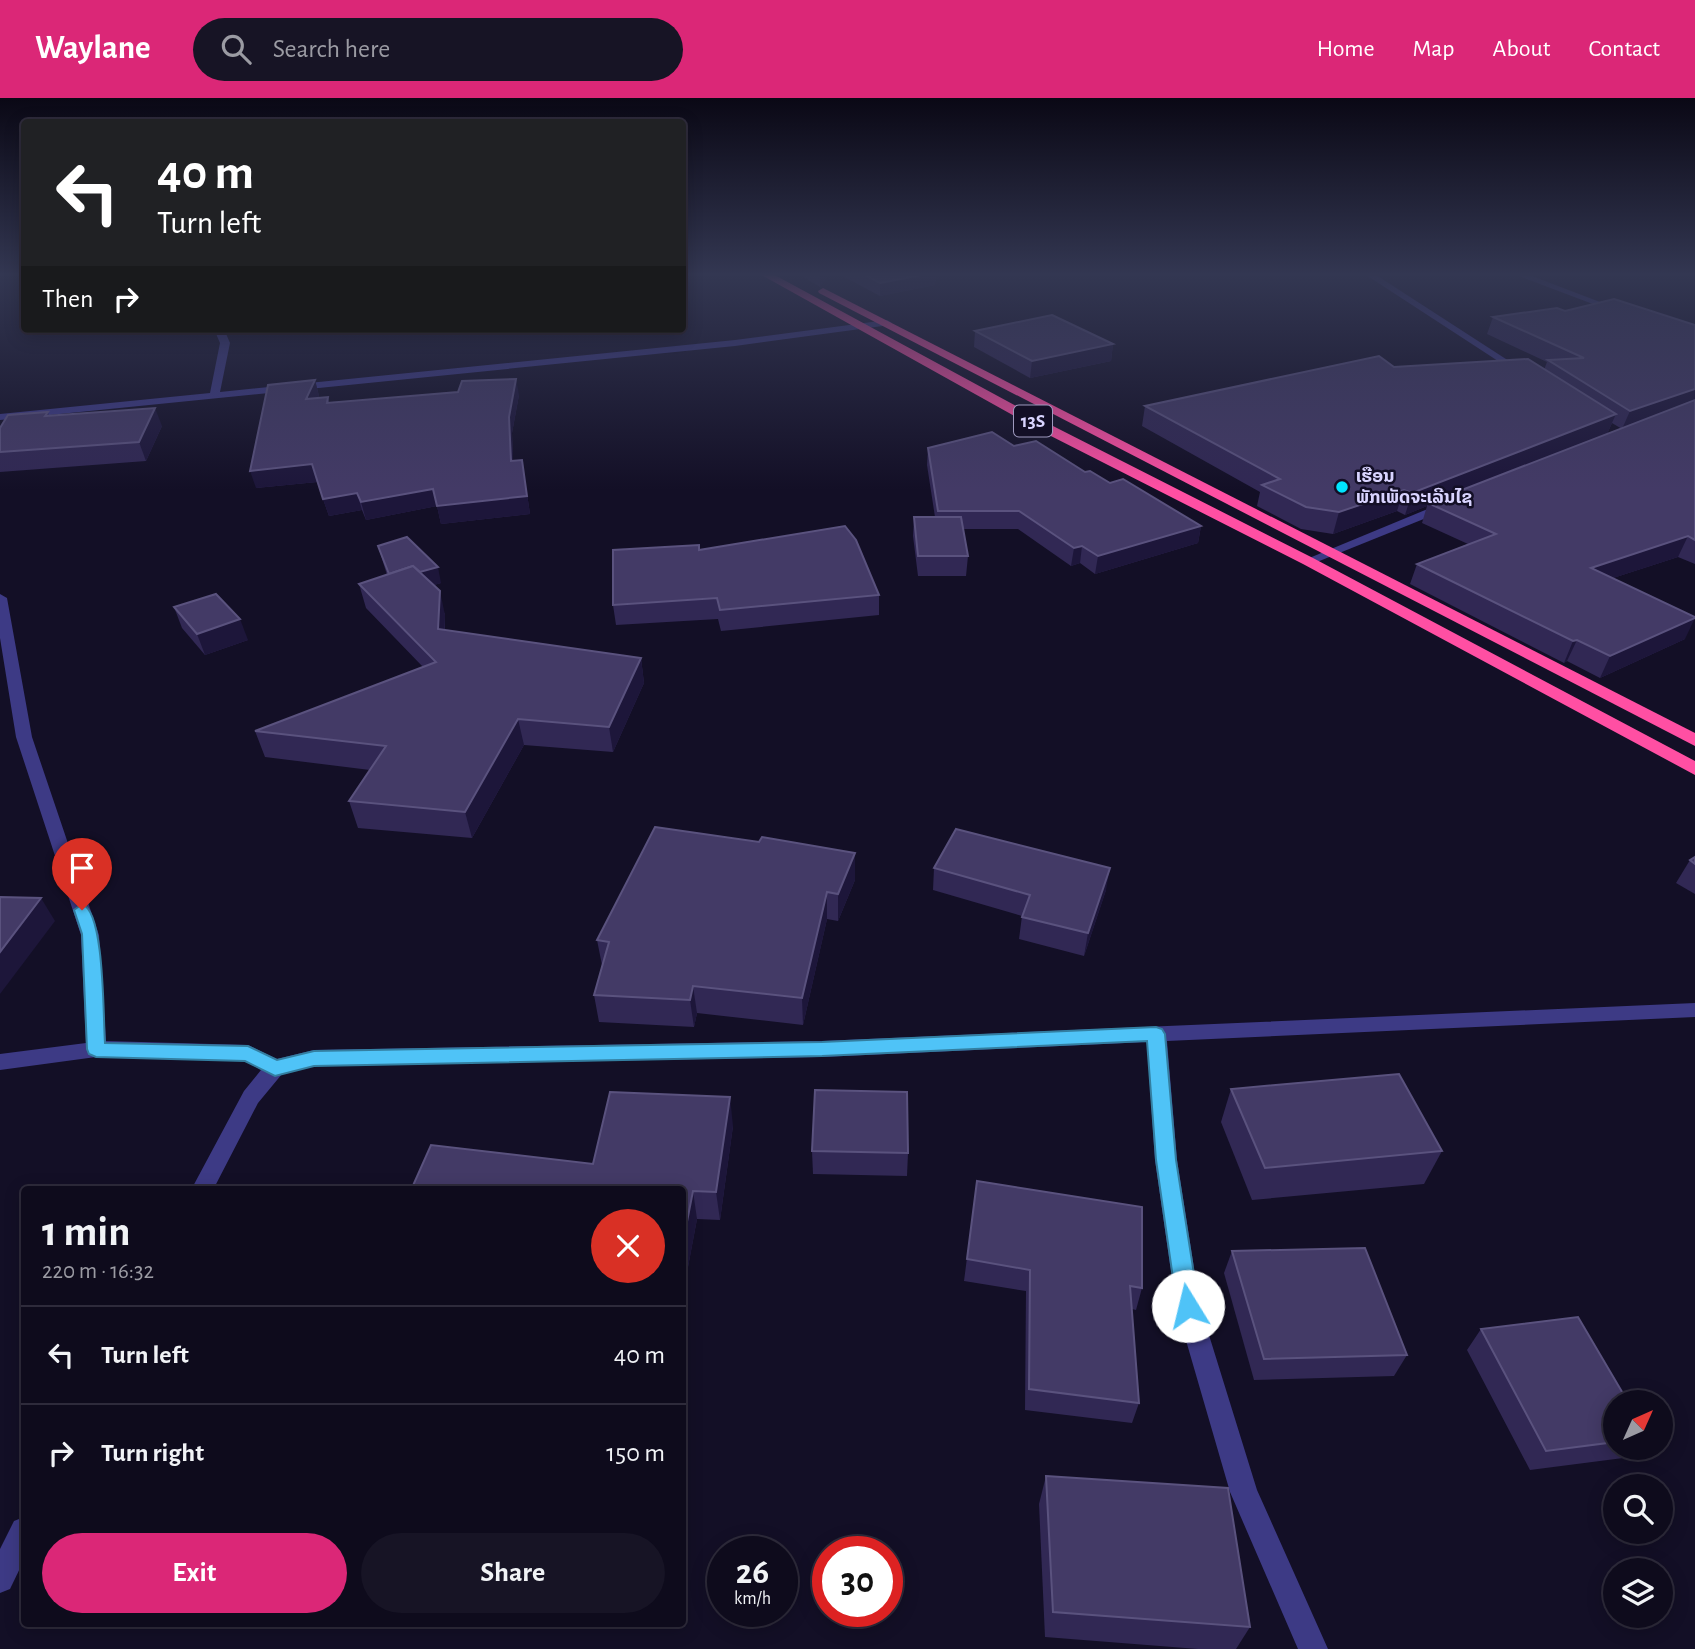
<!DOCTYPE html>
<meta charset="utf-8">
<style>
:root{--surface:#0e0b1c;--page:#171425;--text:#f1f3f6;--muted:#9b9ba3;--line:#2e2b3b;--accent:#db2777}
body{margin:0;font-family:"Alegreya Sans","Noto Sans Lao",sans-serif;background:var(--page);color:var(--text);height:100vh;display:flex;flex-direction:column;font-size:26px;white-space:nowrap}
*{box-sizing:border-box;margin:0}
p{font-size:23px;color:var(--muted)}
.icon{flex:none;width:38px;height:38px;fill:none;stroke:currentColor;stroke-width:2;stroke-linecap:round;stroke-linejoin:round}
.map{position:relative;flex:1;overflow:hidden}
.panel{position:absolute;left:21px;top:1088px;width:665px;height:441px;display:flex;flex-direction:column;background:var(--surface);border-radius:7px;box-shadow:0 4px 18px #0003,0 0 0 2px var(--line)}
.panel>*{flex:none}
.top-card{position:absolute;left:21px;top:21px;width:665px;height:214px;border-radius:7px;box-shadow:0 4px 18px #0003,0 0 0 2px var(--line);background:#202124;color:#fff;overflow:hidden}
.needle{width:46px;rotate:45deg}
.controls{position:absolute;left:1603px;top:1292px;display:grid;gap:14px}
.controls a{display:grid;place-items:center;width:70px;height:70px;border-radius:50%;background:var(--surface);box-shadow:0 4px 18px #0003,0 0 0 2px var(--line);font-size:35px}
.speed{position:absolute;left:707px;top:1438px;display:flex;gap:14px;font-size:35px;font-weight:700;text-align:center}
.speed>*{display:grid;place-content:center;width:91px;height:91px;border-radius:50%;background:var(--surface);box-shadow:0 4px 18px #0003,0 0 0 2px var(--line);line-height:1}
.speed small{font-size:18px;font-weight:400}
.speed .limit{border:10px solid #d22;background:#fff;color:#111}
.pin{position:absolute;display:grid;place-items:center;width:60px;height:60px;color:#fff;margin:-72px -30px;border-radius:50% 50% 50% 0;rotate:-45deg;box-shadow:0 0 7px #0007}
.pin .icon{rotate:45deg}
.me{position:absolute;width:77px;margin:-38px;rotate:351deg;stroke-linejoin:round;filter:drop-shadow(0 0 5px #0008)}
.turn{display:flex;align-items:center;gap:24px;height:147px;padding:0 21px;font-size:32px}
.turn .icon{width:91px;height:91px;stroke-width:2.5}
.turn b{display:block;font-size:49px;line-height:60px}
.then{display:flex;align-items:center;height:66px;padding:0 21px;background:#0003;gap:14px;font-size:26px}
.round{display:grid;place-items:center;flex:none;width:74px;height:74px;border-radius:37px;background:var(--page)}
.headline{display:flex;align-items:center;justify-content:space-between;height:119px;padding:0 21px}
h1{font-size:42px;font-weight:600;line-height:52px}
.button{display:flex;gap:14px;margin-top:auto;padding:14px 21px}
.button a{flex:1;height:80px;border-radius:42px;background:var(--accent);color:#fff;font-size:28px;font-weight:600;line-height:80px;text-align:center}
.button a+a{background:var(--page);color:var(--text)}
ul{padding:0;list-style:none}
li{display:flex;align-items:center;gap:21px;height:98px;padding:0 21px;border-top:2px solid var(--line)}
li div{flex:1}
li b{display:block;font-size:26px}
li em{font-style:normal}
header{display:flex;align-items:center;gap:42px;box-sizing:border-box;height:98px;padding:0 35px;background:var(--accent);color:#fff}
header strong{font-size:33px}
nav{display:flex;gap:38px;margin-inline-start:auto;font-size:24px}
.search{width:490px;height:63px;background:var(--page);display:flex;align-items:center;gap:18px;box-sizing:border-box;padding:0 24px;border-radius:38px;color:var(--muted);font-size:26px}
.map>svg:first-child{display:block}
.lines{fill:none;stroke-linecap:round;stroke-linejoin:round}
.street{fill:#3d3a85;fill-rule:evenodd}
.highway{fill:#ff4fa3;fill-rule:evenodd}
.wall{fill:#312854;fill-rule:evenodd}
.shaded-wall{fill:#1d163a}
.building{fill:#433a66;stroke:#5a527e;stroke-width:2}
.route{fill:#4fc3f7;stroke:#337fa1;stroke-width:2}
.poi-dot{fill:#00e5ff;stroke:#130f26;stroke-width:2.5}
.labels{text-anchor:middle;dominant-baseline:central;stroke-width:5;stroke-linejoin:round;paint-order:stroke}
.far-poi-label{font-size:18px;font-weight:bold;fill:#d9d4ff;stroke:#130f26;text-anchor:start}
.shield{fill:#130f26;stroke:#9e99be;stroke-width:2}
.shield-label{font-size:19px;font-weight:bold;fill:#d9d4ff}
</style>
<header>
<strong>Waylane</strong>
<div class="search"><svg class="icon" aria-label="search" viewBox="0 0 24 24"><circle cx="10" cy="10" r="6"/><path d="M15 15l6 6"/></svg>Search here</div>
<nav><a>Home</a><a>Map</a><a>About</a><a>Contact</a></nav>
</header>
<div class="map">
<svg width="1695" height="1551" viewBox="0 0 1695 1551">
<rect width="100%" height="100%" fill="#130f26"/>
<g class="lines">
<g class="street">
<polygon points="1363,175 1373,175 1529,276 1521,278"/>
<polygon points="1511,175 1524,175 1621,212 1614,214"/>
<polygon points="887,222 892,225 890,227 735,248 0,322 0,316 210,295 220,245 214,231 224,231 230,245 220,294 735,242"/>
<polygon points="1447,403 1453,407 1451,410 1312,466 1308,467 1302,463"/>
<polygon points="0,496 7,500 32,639 99,837 106,943 248,947 277,961 314,952 822,943 1695,905 1695,919 1167,943 1177,1062 1200,1208 1257,1392 1328,1551 1298,1551 1230,1394 1176,1208 1155,1062 1147,944 822,959 314,968 282,976 258,1005 213,1092 191,1092 244,993 261,972 245,963 96,959 0,972 0,956 86,945 81,837 16,639 0,540"/>
<polygon points="24,1419 24,1462 10,1491 0,1495 0,1451 14,1423"/>
</g>
<g class="highway">
<polygon points="758,175 771,175 1053,328 1313,460 1695,663 1695,677 1303,466 1043,334"/>
<polygon points="823,190 1695,635 1695,648 819,195 818,193"/>
</g>
</g>
<g class="wall">
<polygon points="797,175 829,175 820,189"/>
<polygon points="837,175 936,175 935,187 880,198"/>
<path d="M 1565,213 L 1695,227 L 1695,466 L 1678,459 L 1613,480 L 1685,541 L 1600,580 L 1567,563 L 1564,565 L 1410,486 L 1417,466 L 1468,446 L 1422,425 L 1427,408 L 1405,417 L 1397,413 L 1333,436 L 1301,431 L 1257,408 L 1260,394 L 1142,328 L 1145,308 L 1394,269 L 1544,272 L 1547,264 L 1487,236 L 1493,219 ZM 1612,325 L 1622,331 L 1607,336 Z"/>
<polygon points="975,233 1113,246 1111,263 1030,280 974,249"/>
<polygon points="315,282 319,298 318,300 328,299 329,304 519,297 512,335 513,363 522,362 530,416 441,426 437,408 366,422 362,412 329,418 317,384 256,390"/>
<polygon points="48,314 49,318 162,328 146,363 0,374 0,330"/>
<polygon points="1014,348 1085,374 1201,428 1198,445 1095,476 1080,465 1071,468 1018,431 963,431 968,458 966,478 918,478 913,438 914,419 935,419 927,367 928,350"/>
<polygon points="378,448 441,485 434,487 445,517 445,532 641,560 644,585 613,654 524,647 472,740 358,730 349,703 370,672 265,659 255,633 423,569 366,510 359,486 387,477"/>
<polygon points="699,452 879,497 879,517 721,533 718,521 616,527 613,507"/>
<polygon points="174,509 248,542 205,557 182,530"/>
<polygon points="855,755 855,782 838,823 827,821 803,927 697,915 694,929 599,924 594,897 602,867 597,842"/>
<polygon points="1695,759 1695,796 1676,785 1690,762"/>
<polygon points="934,770 1106,792 1084,858 1019,841 1022,818 933,792"/>
<polygon points="1231,991 1442,1053 1424,1086 1252,1102 1221,1024"/>
<polygon points="733,1028 720,1122 697,1121 682,1201 682,1092 593,1066"/>
<polygon points="812,1053 908,1055 907,1078 813,1076"/>
<polygon points="977,1083 1142,1190 1136,1212 1132,1211 1139,1305 1132,1325 1025,1312 1026,1193 964,1183"/>
<polygon points="1232,1153 1407,1257 1394,1278 1254,1282 1224,1175"/>
<polygon points="1481,1231 1615,1304 1615,1349 1640,1349 1631,1359 1530,1372 1467,1252"/>
<polygon points="1046,1378 1250,1529 1236,1551 1198,1551 1045,1539 1039,1406"/>
</g>
<g class="shaded-wall">
<polygon points="821,175 829,175 820,189 820,176"/>
<polygon points="932,175 936,175 935,187 880,198 880,185"/>
<polygon points="1113,246 1111,263 1030,280 1032,263"/>
<polygon points="516,281 519,297 512,335 514,381 511,363 509,319"/>
<polygon points="315,282 319,298 311,318 306,301"/>
<polygon points="1695,291 1695,305 1622,331 1630,313"/>
<polygon points="155,310 162,328 146,363 139,344"/>
<polygon points="1616,316 1607,336 1428,405 1427,408 1405,417 1412,395"/>
<polygon points="522,362 530,416 441,426 437,408"/>
<polygon points="312,366 317,384 256,390 250,373"/>
<polygon points="433,391 437,408 366,422 361,404"/>
<polygon points="1404,392 1397,413 1333,436 1339,414"/>
<polygon points="357,395 362,412 329,418 323,401"/>
<polygon points="1201,428 1198,445 1095,476 1098,458"/>
<polygon points="1688,438 1678,459 1582,490 1591,470"/>
<polygon points="1082,448 1080,465 1071,468 1074,450"/>
<polygon points="438,469 441,485 395,499 391,483"/>
<polygon points="440,493 445,517 444,556 438,531"/>
<polygon points="1695,520 1685,541 1600,580 1610,558"/>
<polygon points="240,521 248,542 205,557 197,536"/>
<polygon points="1577,542 1567,563 1564,565 1573,543"/>
<polygon points="641,560 644,585 613,654 609,629"/>
<polygon points="518,621 524,647 472,740 465,714"/>
<polygon points="855,755 855,782 838,823 838,796"/>
<polygon points="1110,770 1106,792 1084,858 1088,835"/>
<polygon points="827,794 827,821 803,927 802,900"/>
<polygon points="41,800 55,823 0,896 0,854"/>
<polygon points="693,888 697,915 694,929 690,902"/>
<polygon points="730,999 733,1028 720,1122 716,1094"/>
<polygon points="693,1093 697,1121 682,1201 682,1149"/>
</g>
<g class="building">
<polygon points="861,175 932,175 880,185"/>
<polygon points="1614,201 1695,227 1695,291 1630,313 1548,262 1584,260 1493,219 1557,210 1565,213"/>
<polygon points="1052,217 1113,246 1032,263 975,233"/>
<polygon points="1379,258 1394,269 1528,261 1616,316 1412,395 1404,392 1339,414 1306,409 1262,387 1280,381 1145,308"/>
<polygon points="516,281 509,319 511,363 522,362 527,398 437,408 433,391 361,404 357,395 323,401 312,366 250,373 268,287 315,282 306,301 328,299 327,305 458,294 462,283"/>
<polygon points="1695,302 1695,442 1688,438 1591,470 1695,519 1695,520 1610,558 1577,542 1573,543 1417,466 1496,436 1428,405"/>
<polygon points="155,310 139,344 0,354 0,330 8,317 48,314 45,318"/>
<polygon points="992,334 1014,348 1036,343 1085,374 1090,373 1110,385 1123,381 1201,428 1098,458 1082,448 1074,450 1019,413 938,413 928,350"/>
<polygon points="914,419 961,419 968,458 918,458"/>
<polygon points="845,428 856,442 879,497 720,512 717,500 613,507 613,452 699,447 699,452"/>
<polygon points="407,439 438,469 420,474 413,468 389,476 378,448"/>
<polygon points="413,468 440,493 438,531 641,560 609,629 518,621 465,714 349,703 386,648 255,633 436,564 359,486"/>
<polygon points="216,496 240,521 197,536 174,509"/>
<polygon points="655,729 759,744 762,739 855,755 838,796 827,794 802,900 693,888 690,902 594,897 609,844 597,842"/>
<polygon points="956,731 1110,770 1088,835 1022,819 1030,797 934,770"/>
<polygon points="1695,759 1695,766 1690,762"/>
<polygon points="0,799 41,800 0,854"/>
<polygon points="1399,976 1442,1053 1265,1070 1231,991"/>
<polygon points="815,992 907,994 908,1055 812,1053"/>
<polygon points="610,994 730,999 716,1094 693,1093 682,1149 682,1092 411,1092 431,1047 593,1066"/>
<polygon points="977,1083 1142,1109 1142,1190 1130,1188 1139,1305 1029,1291 1030,1172 967,1161"/>
<polygon points="1365,1150 1407,1257 1264,1261 1232,1153"/>
<polygon points="1578,1219 1628,1304 1615,1304 1615,1344 1546,1353 1481,1231"/>
<polygon points="1046,1378 1228,1390 1250,1529 1053,1514"/>
</g>
<linearGradient id="sky" x2="0" y2="1"><stop stop-color="#0a0815"/><stop offset="0.45" stop-color="#333752"/><stop offset="1" stop-color="#333752" stop-opacity="0"/></linearGradient>
<rect width="1695" height="392" fill="url(#sky)"/>
<path class="route" d="M 82,806 C 105,813 103,921 105,945 L 248,948 L 277,962 L 314,953 L 822,944 L 1156,929 L 1162,931 L 1165,936 L 1176,1062 L 1199,1208 L 1196,1215 L 1188,1218 L 1181,1215 L 1177,1208 L 1156,1062 L 1147,943 L 822,958 L 314,968 L 275,978 L 245,963 L 96,959 L 89,956 L 87,951 L 82,836 L 74,812 Z"/>
<circle class="poi-dot" cx="1342" cy="389" r="7"/>
<g class="labels">
<g class="far-poi-label">
<text x="1356" y="379">ເຮືອນ<tspan x="1356" dy="21">ພັກເພັດຈະເລີນໄຊ</tspan></text>
</g>
<rect class="shield" x="1014" y="307.5" width="38" height="31" rx="5"/>
<g class="shield-label">
<text x="1033" y="323">13S</text>
</g>
</g>
</svg>
<div class="controls">
<a><svg class="needle" viewBox="-14 -14 28 28"><path d="M0-13l5 13h-10z" fill="#e53935"/><path d="M0 13l5-13h-10z" fill="#9b9ba3"/></svg></a>
<a><svg class="icon" aria-label="search" viewBox="0 0 24 24"><circle cx="10" cy="10" r="6"/><path d="M15 15l6 6"/></svg></a>
<a><svg class="icon" aria-label="layers" viewBox="0 0 24 24"><path d="M12 4l9 5-9 5-9-5zM3 14l9 5 9-5"/></svg></a>
</div>
<div class="speed"><div>26<small>km/h</small></div><div class="limit">30</div></div>
<div class="pin" style="left:82px;top:812px;background:#d93025"><svg class="icon" aria-label="arrive" viewBox="0 0 24 24"><path d="M6 21V4h12l-3 4 3 4H6"/></svg></div>
<svg class="me" style="left:1188px;top:1208px" viewBox="-20 -20 40 40"><circle r="19" fill="#fff"/><path d="M0-13L10 11 0 6-10 11z" fill="#4fc3f7"/></svg>
<div class="top-card">
<div class="turn"><svg class="icon" aria-label="left" viewBox="0 0 24 24"><path d="M17 20v-9H6M10 6l-5 5 5 5"/></svg><div><b>40 m</b>Turn left</div></div>
<div class="then">Then<svg class="icon" aria-label="right" viewBox="0 0 24 24"><path d="M7 20v-9h11M14 6l5 5-5 5"/></svg></div>
</div>
<section class="panel">
<div class="headline"><div><h1>1 min</h1><p>220 m · 16:32</p></div><a class="round" style="background:#d93025;color:#fff"><svg class="icon" aria-label="close" viewBox="0 0 24 24"><path d="M6 6l12 12M18 6L6 18"/></svg></a></div>
<ul>
<li><svg class="icon" aria-label="left" viewBox="0 0 24 24"><path d="M17 20v-9H6M10 6l-5 5 5 5"/></svg><div><b>Turn left</b></div><em>40 m</em></li>
<li><svg class="icon" aria-label="right" viewBox="0 0 24 24"><path d="M7 20v-9h11M14 6l5 5-5 5"/></svg><div><b>Turn right</b></div><em>150 m</em></li>
</ul>
<div class="button"><a>Exit</a><a>Share</a></div>
</section>
</div>
